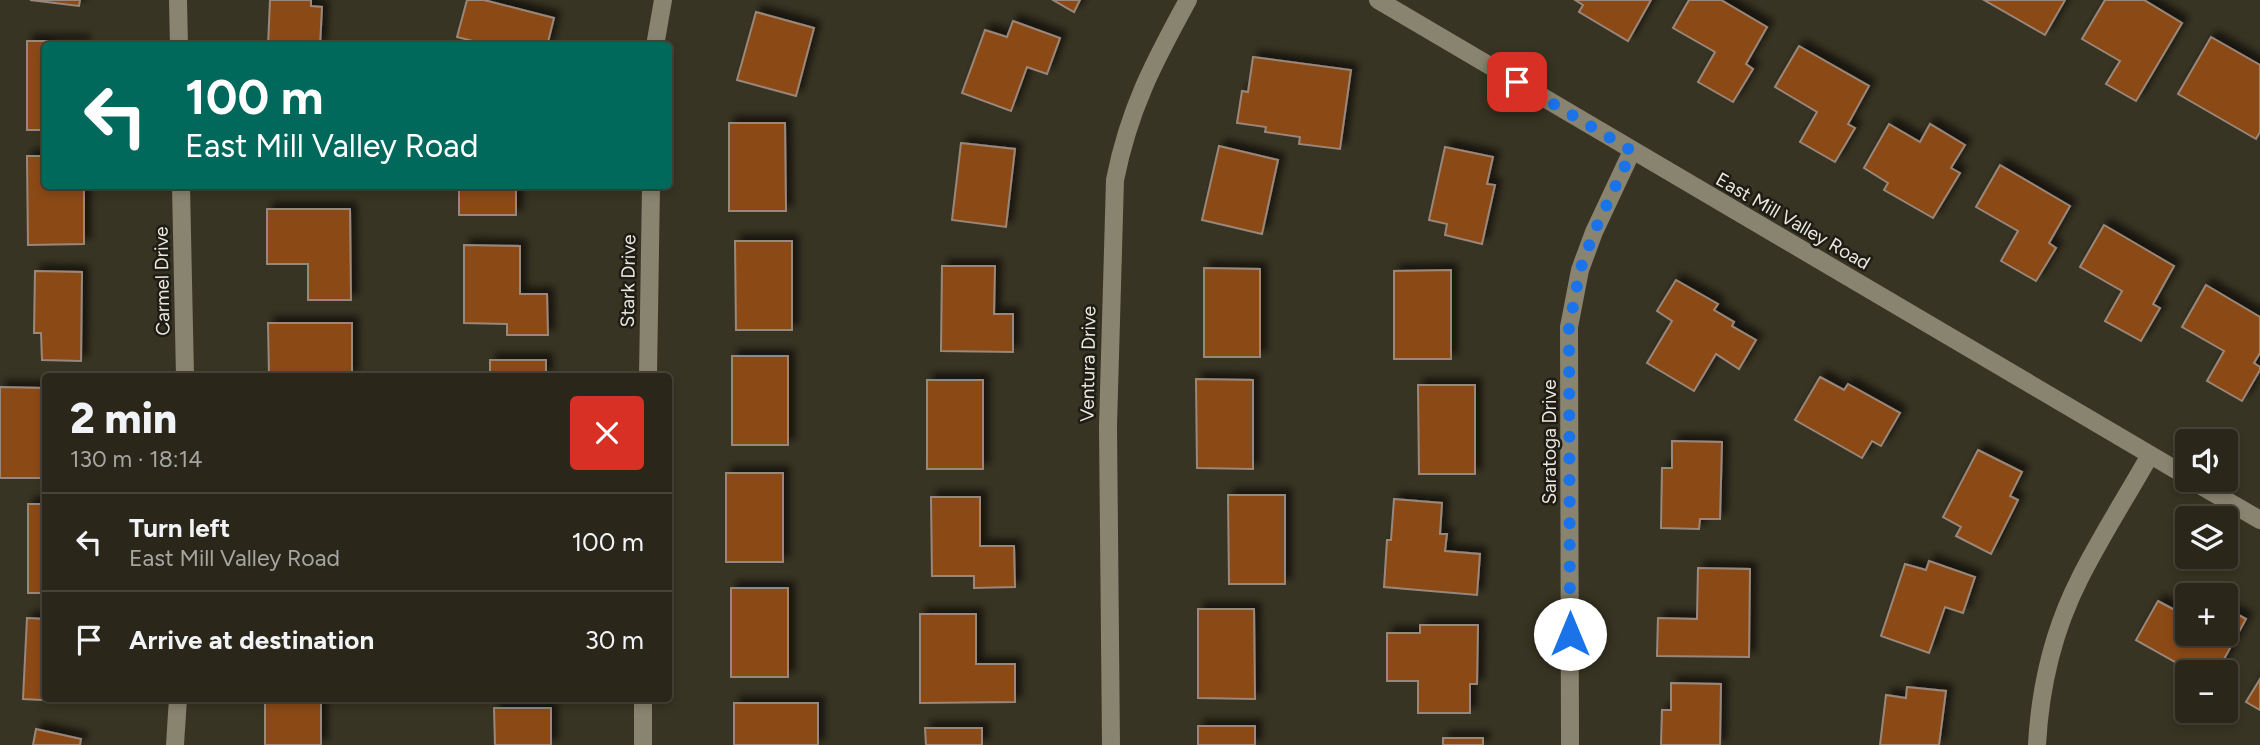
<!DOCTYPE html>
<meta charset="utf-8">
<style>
:root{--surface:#2a271a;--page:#322f23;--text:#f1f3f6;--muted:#a5a5a2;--line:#464439}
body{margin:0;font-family:Figtree,sans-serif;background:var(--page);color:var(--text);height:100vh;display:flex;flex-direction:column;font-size:26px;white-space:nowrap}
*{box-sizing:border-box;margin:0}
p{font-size:23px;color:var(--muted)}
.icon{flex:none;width:38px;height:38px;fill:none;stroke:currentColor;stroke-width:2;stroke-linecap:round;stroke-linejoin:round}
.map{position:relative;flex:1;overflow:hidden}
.panel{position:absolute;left:42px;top:373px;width:630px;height:329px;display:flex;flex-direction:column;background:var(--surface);border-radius:7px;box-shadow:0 4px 10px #0003,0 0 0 2px var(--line)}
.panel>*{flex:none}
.banner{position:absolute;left:42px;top:42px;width:630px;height:147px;border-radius:7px;box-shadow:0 4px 10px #0003,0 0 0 2px var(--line);background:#00695c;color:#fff;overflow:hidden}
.controls{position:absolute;left:2175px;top:429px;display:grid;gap:14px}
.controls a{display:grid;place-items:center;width:63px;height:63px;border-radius:7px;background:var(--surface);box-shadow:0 4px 10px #0003,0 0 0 2px var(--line);font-size:35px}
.pin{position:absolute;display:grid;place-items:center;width:60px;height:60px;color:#fff;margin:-30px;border-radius:14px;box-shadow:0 4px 10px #0006}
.me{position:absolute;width:77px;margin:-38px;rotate:0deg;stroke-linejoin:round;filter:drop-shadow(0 0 5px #0008)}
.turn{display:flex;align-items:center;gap:24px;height:147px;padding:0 28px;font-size:32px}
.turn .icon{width:91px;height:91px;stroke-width:2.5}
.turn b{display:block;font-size:49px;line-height:60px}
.round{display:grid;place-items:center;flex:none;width:74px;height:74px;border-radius:7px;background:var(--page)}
.summary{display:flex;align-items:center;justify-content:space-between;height:119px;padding:0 28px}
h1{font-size:42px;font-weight:800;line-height:52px}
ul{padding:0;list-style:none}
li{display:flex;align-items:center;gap:21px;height:98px;padding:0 28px;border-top:2px solid var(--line)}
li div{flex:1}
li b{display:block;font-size:26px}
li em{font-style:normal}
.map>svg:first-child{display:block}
.building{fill:#8b4912;stroke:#9a877b;stroke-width:2;filter:url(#shadow)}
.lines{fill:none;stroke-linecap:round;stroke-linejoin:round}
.street{stroke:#898470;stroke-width:18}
.route{stroke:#1a73e8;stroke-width:12;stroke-dasharray:0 21.6}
.labels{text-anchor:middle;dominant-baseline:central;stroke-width:5;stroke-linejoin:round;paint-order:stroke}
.street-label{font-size:19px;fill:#eae8dd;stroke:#1e1c14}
</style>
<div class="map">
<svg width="2260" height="745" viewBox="0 0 2260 745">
<defs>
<filter id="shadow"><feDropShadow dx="6" dy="-6" stdDeviation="3.5" flood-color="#0009"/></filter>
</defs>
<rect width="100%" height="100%" fill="#383423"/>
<g class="building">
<polygon points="30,0 80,0 79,6"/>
<polygon points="270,0 311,0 311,6 322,7 320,46 268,46"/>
<polygon points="467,0 484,0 554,18 547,46 472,46 473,41 457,37"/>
<polygon points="1053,0 1080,0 1074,12"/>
<polygon points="1575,0 1651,0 1628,41 1579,12 1583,5"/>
<polygon points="1689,0 1721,0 1767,27 1746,64 1753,69 1733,102 1698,82 1715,52 1673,28"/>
<polygon points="1984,0 2065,0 2045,35"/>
<polygon points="2105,0 2144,0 2182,23 2136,101 2106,84 2120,61 2082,39"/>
<polygon points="756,12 814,28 796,96 737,80"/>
<polygon points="1013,21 1060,38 1047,74 1027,67 1011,111 962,93 985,30 1007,37"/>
<polygon points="2211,37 2260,65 2260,132 2256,139 2178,94"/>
<polygon points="27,41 83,41 83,46 46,46 46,130 27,130"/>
<polygon points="1799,46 1869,86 1848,124 1855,128 1835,162 1800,142 1817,112 1775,87"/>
<polygon points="1253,57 1351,70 1340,149 1299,144 1300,137 1265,132 1266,127 1237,123 1242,91 1248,92"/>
<polygon points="729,123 785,123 786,211 729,211"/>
<polygon points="1889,124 1920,142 1930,124 1965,145 1951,168 1960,173 1933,218 1884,190 1888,183 1864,168"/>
<polygon points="961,143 1015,149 1006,227 952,220"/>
<polygon points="1219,146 1278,160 1262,234 1202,220"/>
<polygon points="1445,147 1493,157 1487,184 1495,185 1482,244 1445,235 1447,224 1429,220"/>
<polygon points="27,156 46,156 46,186 84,186 84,244 28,245"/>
<polygon points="2000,165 2070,206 2049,243 2056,248 2036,281 2001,261 2018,231 1976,207"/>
<rect x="459" y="186" width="57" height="29"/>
<polygon points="267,209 350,209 351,300 308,300 308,264 267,264"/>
<polygon points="2104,225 2174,266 2153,304 2160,308 2141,341 2105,321 2122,291 2080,267"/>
<polygon points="735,241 792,241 792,330 736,330"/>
<polygon points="464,245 520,246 520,294 547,294 548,335 507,335 507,324 464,323"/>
<polygon points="942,266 995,266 994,314 1013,314 1013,352 941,351"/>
<polygon points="1204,268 1260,269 1260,357 1204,357"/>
<polygon points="1451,270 1451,359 1394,359 1394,271"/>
<polygon points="35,271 82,272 81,361 42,360 41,333 34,333"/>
<polygon points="1676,280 1718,304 1714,310 1734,322 1732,326 1756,340 1739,369 1716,354 1694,391 1647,363 1672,321 1657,311"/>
<polygon points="2206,285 2260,317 2260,353 2254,363 2260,367 2260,370 2242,401 2207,381 2224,351 2182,327"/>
<polygon points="268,323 352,323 352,376 269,376"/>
<rect x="732" y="356" width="56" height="89"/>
<rect x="490" y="360" width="56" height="16"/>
<polygon points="1820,377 1844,390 1848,384 1900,413 1881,446 1872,441 1862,458 1795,420"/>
<polygon points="1196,379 1253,380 1253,469 1197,468"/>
<rect x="927" y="380" width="56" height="89"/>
<polygon points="1418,385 1475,385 1475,474 1419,474"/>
<polygon points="0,387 44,388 46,478 0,478"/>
<polygon points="1672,441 1722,442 1720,519 1700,519 1699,529 1661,528 1662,468 1672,468"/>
<polygon points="1978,450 2022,472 2010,496 2018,500 1991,554 1956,536 1961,527 1943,517"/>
<rect x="726" y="473" width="57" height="89"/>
<polygon points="1228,495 1285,495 1285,584 1229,584"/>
<polygon points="931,497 980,497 980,546 1014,546 1015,587 974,588 974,576 932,576"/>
<polygon points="1394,499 1442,503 1440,534 1447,534 1445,551 1480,554 1477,595 1384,587 1387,540 1391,540"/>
<rect x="28" y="504" width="18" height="89"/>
<polygon points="1929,561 1975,577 1963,613 1945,607 1929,653 1881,636 1905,564 1926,570"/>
<polygon points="1698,568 1750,569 1749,657 1657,656 1658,618 1697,619"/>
<rect x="731" y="588" width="57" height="89"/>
<polygon points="2158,601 2188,617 2188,634 2226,634 2226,608 2246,619 2217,672 2193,672 2136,640"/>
<polygon points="1198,609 1254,609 1255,699 1198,698"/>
<polygon points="920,614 976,614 976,664 1015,664 1015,702 920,703"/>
<polygon points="27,618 46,619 46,698 82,698 82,702 23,699"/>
<polygon points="1420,625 1478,625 1477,684 1470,684 1470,713 1418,713 1418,681 1387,681 1387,633 1420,633"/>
<polygon points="2260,679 2260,710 2246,702"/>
<polygon points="1671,683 1721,684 1720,745 1661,745 1662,710 1671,710"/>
<polygon points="1907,687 1946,691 1939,745 1880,745 1886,695 1906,698"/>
<rect x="265" y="698" width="56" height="47"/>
<rect x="734" y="703" width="84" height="42"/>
<polygon points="494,708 551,708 551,745 495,745"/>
<rect x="1198" y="726" width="57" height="19"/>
<polygon points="925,728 982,728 982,745 926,745"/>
<polygon points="36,729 81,739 80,745 33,745"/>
<rect x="1443" y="738" width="40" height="7"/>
</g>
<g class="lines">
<g class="street">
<polyline points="178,0 179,46"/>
<polyline points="1378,0 2188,477"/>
<polyline points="655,46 663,0"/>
<polyline points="181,186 185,376"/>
<polyline points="648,376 651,186"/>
<polyline points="2191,480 2260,520"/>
<polyline points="175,745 178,698"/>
<polyline points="643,745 643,698"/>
<path d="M 1111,745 L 1108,426 L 1115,180 C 1129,109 1154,62 1188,0"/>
<polyline points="1570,745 1569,327 1580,270 1594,232 1632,151"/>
<path d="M 2037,745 C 2040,688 2054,629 2080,578 C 2101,536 2127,496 2150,455"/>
</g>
</g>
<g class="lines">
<polyline class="route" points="1517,82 1632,151 1594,232 1580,270 1569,327 1570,634"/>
</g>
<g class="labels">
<g class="street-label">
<text transform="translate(1793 221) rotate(30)">East Mill Valley Road</text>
<text transform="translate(162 281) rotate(-91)">Carmel Drive</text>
<text transform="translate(628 281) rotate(-89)">Stark Drive</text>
<text transform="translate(1088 364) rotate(-89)">Ventura Drive</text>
<text transform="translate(1549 442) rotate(-90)">Saratoga Drive</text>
</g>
</g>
</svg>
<div class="controls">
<a><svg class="icon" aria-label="sound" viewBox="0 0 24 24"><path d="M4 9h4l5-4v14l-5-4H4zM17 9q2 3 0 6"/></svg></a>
<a><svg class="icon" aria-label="layers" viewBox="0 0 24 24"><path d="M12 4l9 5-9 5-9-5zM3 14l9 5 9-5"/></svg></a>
<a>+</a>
<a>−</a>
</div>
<div class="pin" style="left:1517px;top:82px;background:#d93025"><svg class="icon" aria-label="arrive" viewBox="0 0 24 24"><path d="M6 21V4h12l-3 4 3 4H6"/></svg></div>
<svg class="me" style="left:1570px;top:634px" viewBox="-20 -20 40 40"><circle r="19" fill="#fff"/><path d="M0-13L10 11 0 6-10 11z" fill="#1a73e8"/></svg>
<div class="banner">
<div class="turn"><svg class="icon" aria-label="left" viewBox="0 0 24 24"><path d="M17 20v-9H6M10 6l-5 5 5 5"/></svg><div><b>100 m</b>East Mill Valley Road</div></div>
</div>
<section class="panel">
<div class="summary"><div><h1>2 min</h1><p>130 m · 18:14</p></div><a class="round" style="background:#d93025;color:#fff"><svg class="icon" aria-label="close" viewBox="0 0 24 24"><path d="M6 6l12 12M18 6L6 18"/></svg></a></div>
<ul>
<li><svg class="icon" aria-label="left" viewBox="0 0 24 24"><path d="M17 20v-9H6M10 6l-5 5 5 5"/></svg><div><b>Turn left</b><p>East Mill Valley Road</p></div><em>100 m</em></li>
<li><svg class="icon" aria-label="arrive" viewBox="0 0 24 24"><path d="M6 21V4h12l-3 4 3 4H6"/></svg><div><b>Arrive at destination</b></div><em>30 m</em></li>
</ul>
</section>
</div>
